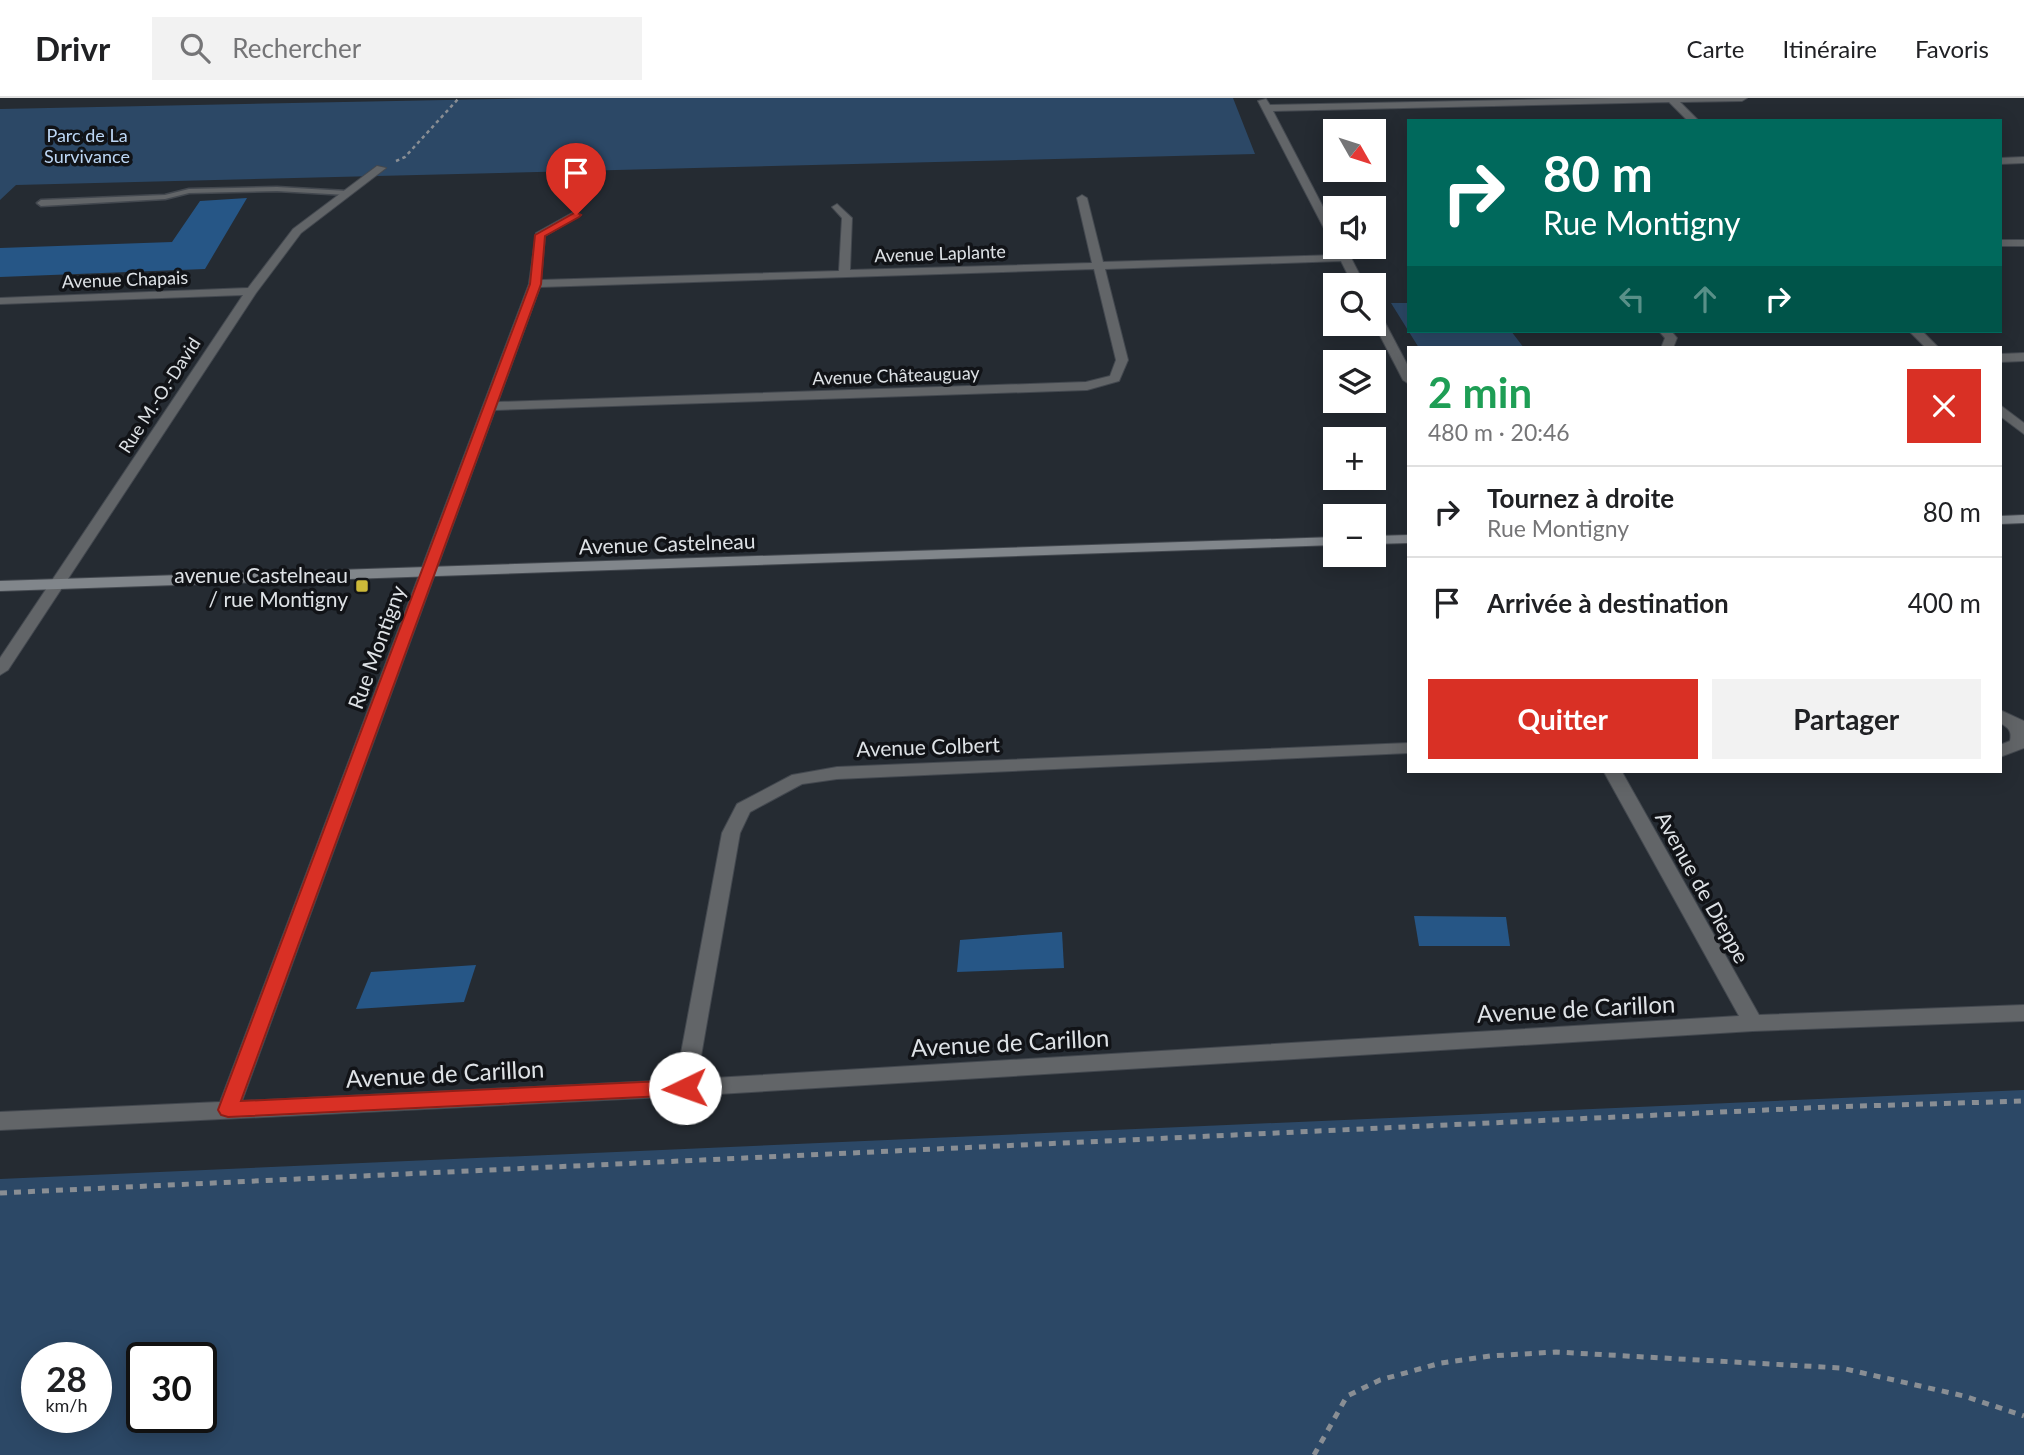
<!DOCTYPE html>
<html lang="fr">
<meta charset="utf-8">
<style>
:root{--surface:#fff;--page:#f2f2f2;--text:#202124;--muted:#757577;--line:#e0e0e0;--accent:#d93025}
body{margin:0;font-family:Lato,sans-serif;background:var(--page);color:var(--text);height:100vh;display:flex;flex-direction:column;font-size:26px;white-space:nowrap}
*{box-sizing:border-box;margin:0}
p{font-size:23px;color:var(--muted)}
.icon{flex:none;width:38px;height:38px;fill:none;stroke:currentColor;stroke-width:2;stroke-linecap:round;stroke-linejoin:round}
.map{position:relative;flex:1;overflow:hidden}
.panel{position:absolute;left:1407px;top:248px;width:595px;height:427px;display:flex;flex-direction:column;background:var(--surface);border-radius:0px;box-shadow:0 4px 18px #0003}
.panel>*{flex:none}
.banner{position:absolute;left:1407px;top:21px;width:595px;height:214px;border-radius:0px;box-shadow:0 4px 18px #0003;background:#00695c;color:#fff;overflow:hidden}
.needle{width:46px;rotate:129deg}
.buttons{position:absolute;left:1323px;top:21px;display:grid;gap:14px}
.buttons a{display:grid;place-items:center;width:63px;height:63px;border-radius:0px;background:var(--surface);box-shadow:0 4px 18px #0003;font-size:35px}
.speed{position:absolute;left:21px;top:1244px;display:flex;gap:14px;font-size:35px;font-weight:700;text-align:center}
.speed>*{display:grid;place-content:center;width:91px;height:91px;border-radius:50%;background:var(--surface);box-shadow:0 4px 18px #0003;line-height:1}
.speed small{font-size:18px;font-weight:400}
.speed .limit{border:4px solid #111;border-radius:10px;background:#fff;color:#111}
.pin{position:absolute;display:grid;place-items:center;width:60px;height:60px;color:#fff;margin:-72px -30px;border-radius:50% 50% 50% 0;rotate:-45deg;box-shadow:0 0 7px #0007}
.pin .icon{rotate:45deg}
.me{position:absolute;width:77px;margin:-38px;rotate:267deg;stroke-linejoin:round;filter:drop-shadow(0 0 5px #0008)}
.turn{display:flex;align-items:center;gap:24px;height:147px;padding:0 21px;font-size:32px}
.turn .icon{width:91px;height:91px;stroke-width:2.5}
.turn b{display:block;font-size:49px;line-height:60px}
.lanes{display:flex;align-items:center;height:66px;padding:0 21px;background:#0003;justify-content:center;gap:35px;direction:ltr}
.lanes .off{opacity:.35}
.round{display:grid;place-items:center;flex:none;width:74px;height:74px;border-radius:0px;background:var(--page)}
.headline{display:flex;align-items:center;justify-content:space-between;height:119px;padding:0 21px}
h1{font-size:42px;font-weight:700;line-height:52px;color:#1e9e55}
.primary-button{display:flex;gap:14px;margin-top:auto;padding:14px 21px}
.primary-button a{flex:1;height:80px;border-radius:0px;background:var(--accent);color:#fff;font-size:28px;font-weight:700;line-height:80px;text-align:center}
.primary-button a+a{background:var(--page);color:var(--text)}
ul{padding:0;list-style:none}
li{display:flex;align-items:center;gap:21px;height:91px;padding:0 21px;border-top:2px solid var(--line)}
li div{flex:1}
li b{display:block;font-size:26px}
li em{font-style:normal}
header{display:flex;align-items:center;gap:42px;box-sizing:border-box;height:98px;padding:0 35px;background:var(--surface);border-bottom:2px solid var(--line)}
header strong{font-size:33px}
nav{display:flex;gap:38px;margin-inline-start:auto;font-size:24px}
.search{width:490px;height:63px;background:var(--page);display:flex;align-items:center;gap:18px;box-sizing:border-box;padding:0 24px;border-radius:0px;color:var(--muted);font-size:26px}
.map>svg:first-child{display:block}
.green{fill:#2c4866;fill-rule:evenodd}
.building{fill:#265686}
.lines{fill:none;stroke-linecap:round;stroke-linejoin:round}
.lane-casing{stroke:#43484f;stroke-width:3}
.street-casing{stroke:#43484f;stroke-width:2}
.secondary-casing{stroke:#43484f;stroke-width:2}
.path-far1{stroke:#898e94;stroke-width:2.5;stroke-dasharray:3.5 3.5;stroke-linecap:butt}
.path{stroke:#898e94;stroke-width:5;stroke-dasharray:7 7;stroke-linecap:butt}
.lane{fill:#626568;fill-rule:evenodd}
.street{fill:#626568;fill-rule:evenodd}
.secondary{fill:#81868b;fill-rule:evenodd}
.route{fill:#d93025;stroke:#8d1f18;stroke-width:2}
.poi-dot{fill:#ccb939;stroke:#111317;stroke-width:2.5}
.labels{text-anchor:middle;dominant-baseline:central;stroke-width:7;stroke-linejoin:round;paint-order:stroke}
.far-park-label{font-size:18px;fill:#bdd7f5;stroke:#111317}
.far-street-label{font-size:18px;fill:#dee2e6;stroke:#111317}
.street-label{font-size:21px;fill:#dee2e6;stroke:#111317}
.poi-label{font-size:21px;fill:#dee2e6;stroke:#111317;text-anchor:end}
.near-street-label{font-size:24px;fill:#dee2e6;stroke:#111317}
</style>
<header>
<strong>Drivr</strong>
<div class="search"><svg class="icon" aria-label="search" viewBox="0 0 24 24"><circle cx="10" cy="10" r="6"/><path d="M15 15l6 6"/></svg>Rechercher</div>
<nav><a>Carte</a><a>Itinéraire</a><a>Favoris</a></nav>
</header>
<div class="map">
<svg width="2024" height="1357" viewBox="0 0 2024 1357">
<rect width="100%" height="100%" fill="#252b32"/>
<g class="green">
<polygon points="542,0 1233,0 1255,56 16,87 0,102 0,11"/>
<polygon points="1391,205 1409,205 1409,233 1511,233 1524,250 1419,250"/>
<path d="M 2024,992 L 2024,1357 L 0,1357 L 0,1081 ZM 96,1260 L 96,1320 L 37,1320 L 37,1260 ZM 142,1260 L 201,1260 L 201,1320 L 142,1320 Z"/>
</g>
<g class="building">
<polygon points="247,100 205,171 0,179 0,150 172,144 200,103"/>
<polygon points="1414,818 1506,819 1510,848 1419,848"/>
<polygon points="1062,834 1064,870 957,874 960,842"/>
<polygon points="476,867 464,904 356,911 371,874"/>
</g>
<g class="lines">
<g class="lane-casing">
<polygon id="lane" points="277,89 347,93 351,95 347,97 277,93 189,95 165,101 41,108 37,105 41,102 165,97 189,91"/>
</g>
<g class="street-casing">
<g id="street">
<polygon points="1611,0 1747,0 1742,3 1680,4 1699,23 1688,23 1669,4 1273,13 1335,132 1335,145 1330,142 1258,3 1266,1 1270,7"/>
<polygon points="2024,59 2024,65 2000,66 2000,60"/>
<polygon points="377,68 386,70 301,135 256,195 8,572 0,577 0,560 243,197 0,206 0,200 248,190 293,131"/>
<path d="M 1082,97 L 1087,100 L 1103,164 L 1338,157 L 1335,152 L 1341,149 L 1347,152 L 1365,187 L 1353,187 L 1341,163 L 1105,171 L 1128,262 L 1119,283 L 1087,292 L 495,312 L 242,1003 L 676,982 L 722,735 L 737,706 L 792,677 L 837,669 L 1409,645 L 1409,655 L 837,681 L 802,686 L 750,714 L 740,735 L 697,981 L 1739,918 L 1604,674 L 1622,674 L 1759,917 L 2024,907 L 2024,923 L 1753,933 L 685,998 L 0,1032 L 0,1014 L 220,1004 L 529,186 L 536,135 L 572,115 L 581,117 L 545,138 L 541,182 L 839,173 L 842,120 L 832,109 L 837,106 L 852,120 L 850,172 L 1092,165 L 1077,100 ZM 1094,171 L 1116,262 L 1110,278 L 1086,284 L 498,304 L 540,189 Z"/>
<rect x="2000" y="142" width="24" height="6"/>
<polygon points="1374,212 1380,215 1409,270 1409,286 1403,282 1374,226"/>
<polygon points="1659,233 1671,233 1677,240 1673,250 1661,250 1665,240"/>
<polygon points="1909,233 1922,233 1939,250 1926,250"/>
<polygon points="2024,255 2024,263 2000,264 2000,256"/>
<polygon points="2000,307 2024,325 2024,336 2000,318"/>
<path d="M 2000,612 L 2024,623 L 2024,650 L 2000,659 L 2000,647 L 2010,643 C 2012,633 2009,630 2000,625 Z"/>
</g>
</g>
<g class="secondary-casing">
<g id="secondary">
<polygon points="2024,417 2024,425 2000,426 2000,418"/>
<polygon points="1409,437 1409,445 1374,446 1374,438"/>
<polygon points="1335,439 1335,447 0,493 0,483"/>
</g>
</g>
<polyline class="path-far1" points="396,63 405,59 459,0"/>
<g class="path">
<polyline points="0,1095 1829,1009 2024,1003"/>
<polyline points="1314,1357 1347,1298 1380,1282 1441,1265 1490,1258 1556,1254 1841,1270 1964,1298 2024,1318"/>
</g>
<use href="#lane" class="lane"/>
<use href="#street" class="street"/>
<use href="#secondary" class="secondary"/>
</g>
<polygon class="route" points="576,114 581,117 579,119 545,138 541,186 241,1003 685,982 692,984 695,990 692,995 685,997 228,1019 221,1017 218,1012 530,186 535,137"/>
<rect class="poi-dot" x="355" y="481" width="14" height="14" rx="3.5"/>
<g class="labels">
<g class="far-park-label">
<text x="87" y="37">Parc de La<tspan x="87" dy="21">Survivance</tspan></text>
</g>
<g class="far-street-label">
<text transform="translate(940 155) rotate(-2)">Avenue Laplante</text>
<text transform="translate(125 181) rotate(-2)">Avenue Chapais</text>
<text transform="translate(896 277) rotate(-2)">Avenue Châteauguay</text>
<text transform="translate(159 297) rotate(-57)">Rue M.-O.-David</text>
</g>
<g class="street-label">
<text transform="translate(667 445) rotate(-2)">Avenue Castelneau</text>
<text transform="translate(376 549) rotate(-70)">Rue Montigny</text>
<text transform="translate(928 648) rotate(-2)">Avenue Colbert</text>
<text transform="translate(1703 789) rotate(61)">Avenue de Dieppe</text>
</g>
<g class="poi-label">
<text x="348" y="476">avenue Castelneau<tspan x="348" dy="24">/ rue Montigny</tspan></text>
</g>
<g class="near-street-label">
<text transform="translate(1576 910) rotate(-3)">Avenue de Carillon</text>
<text transform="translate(1010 944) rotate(-3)">Avenue de Carillon</text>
<text transform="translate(445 975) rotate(-3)">Avenue de Carillon</text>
</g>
</g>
</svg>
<div class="buttons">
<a><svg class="needle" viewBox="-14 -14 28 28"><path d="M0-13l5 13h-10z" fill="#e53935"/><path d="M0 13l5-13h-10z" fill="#757577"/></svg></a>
<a><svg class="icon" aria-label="sound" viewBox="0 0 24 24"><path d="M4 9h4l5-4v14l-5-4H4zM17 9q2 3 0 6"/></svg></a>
<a><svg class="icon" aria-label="search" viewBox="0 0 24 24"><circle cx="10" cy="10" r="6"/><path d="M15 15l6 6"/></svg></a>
<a><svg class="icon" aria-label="layers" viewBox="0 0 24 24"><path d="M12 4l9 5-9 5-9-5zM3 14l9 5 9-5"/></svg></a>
<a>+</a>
<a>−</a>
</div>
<div class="speed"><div>28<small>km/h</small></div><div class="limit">30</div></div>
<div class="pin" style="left:576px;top:117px;background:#d93025"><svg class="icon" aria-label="arrive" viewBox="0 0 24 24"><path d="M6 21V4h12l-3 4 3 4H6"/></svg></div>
<svg class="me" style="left:685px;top:990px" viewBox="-20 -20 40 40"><circle r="19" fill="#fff"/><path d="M0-13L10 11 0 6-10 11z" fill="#d93025"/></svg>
<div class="banner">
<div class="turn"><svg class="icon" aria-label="right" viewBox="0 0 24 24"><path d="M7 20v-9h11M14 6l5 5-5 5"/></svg><div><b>80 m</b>Rue Montigny</div></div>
<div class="lanes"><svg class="icon off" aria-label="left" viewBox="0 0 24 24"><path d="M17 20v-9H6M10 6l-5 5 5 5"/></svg><svg class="icon off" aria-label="ahead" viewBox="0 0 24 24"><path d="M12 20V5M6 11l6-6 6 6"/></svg><svg class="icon" aria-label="right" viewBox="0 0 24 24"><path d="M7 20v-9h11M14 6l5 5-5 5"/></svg></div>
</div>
<section class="panel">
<div class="headline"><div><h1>2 min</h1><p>480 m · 20:46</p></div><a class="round" style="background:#d93025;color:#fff"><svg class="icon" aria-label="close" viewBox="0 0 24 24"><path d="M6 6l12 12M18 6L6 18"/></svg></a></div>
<ul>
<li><svg class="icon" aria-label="right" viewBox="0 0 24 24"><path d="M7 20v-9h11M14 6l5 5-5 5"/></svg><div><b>Tournez à droite</b><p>Rue Montigny</p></div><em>80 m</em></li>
<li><svg class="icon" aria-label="arrive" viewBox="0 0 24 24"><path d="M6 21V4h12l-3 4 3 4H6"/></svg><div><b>Arrivée à destination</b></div><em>400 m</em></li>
</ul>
<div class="primary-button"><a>Quitter</a><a>Partager</a></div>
</section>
</div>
